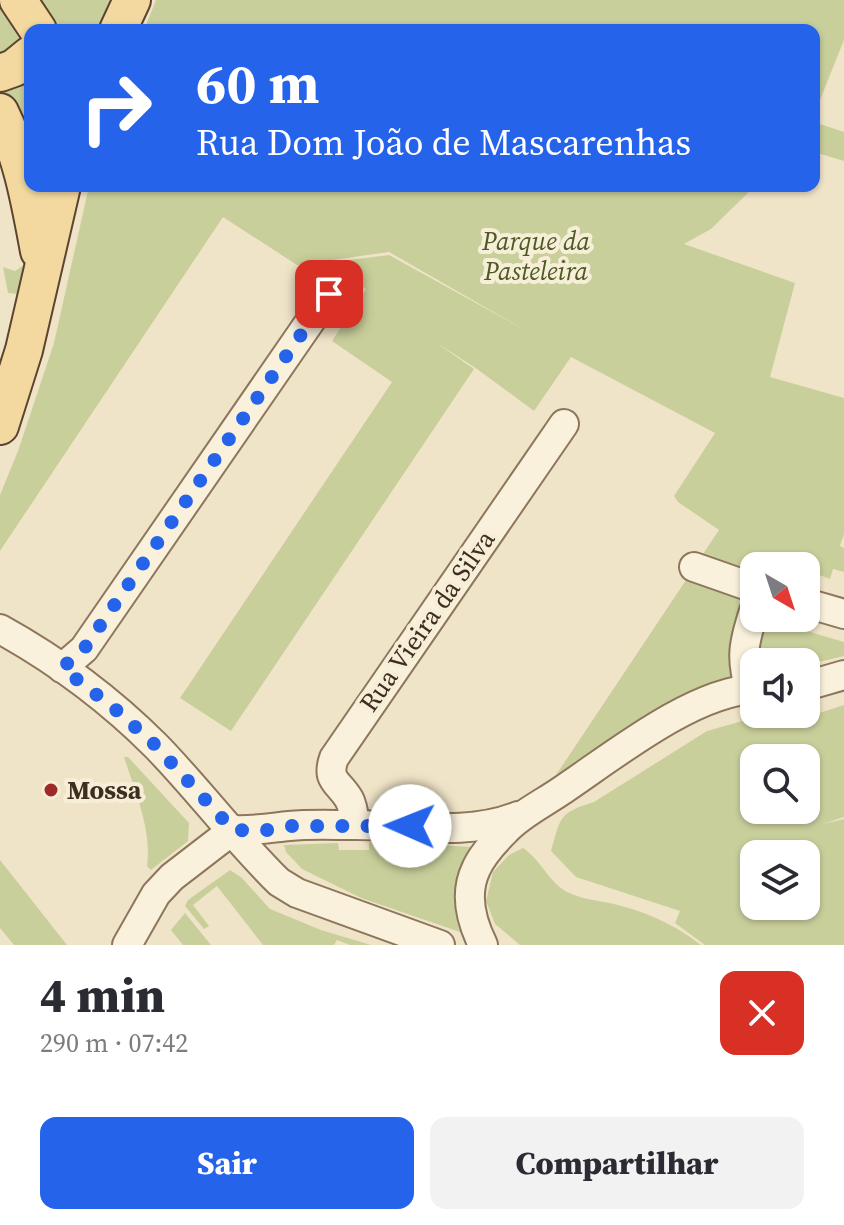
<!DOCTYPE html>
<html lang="pt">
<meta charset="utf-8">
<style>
:root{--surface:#fff;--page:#f2f2f3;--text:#2b2b33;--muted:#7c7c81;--accent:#2563eb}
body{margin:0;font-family:"Source Serif 4",serif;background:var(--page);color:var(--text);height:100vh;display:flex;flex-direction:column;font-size:30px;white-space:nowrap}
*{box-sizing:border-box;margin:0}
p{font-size:26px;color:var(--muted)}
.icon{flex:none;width:44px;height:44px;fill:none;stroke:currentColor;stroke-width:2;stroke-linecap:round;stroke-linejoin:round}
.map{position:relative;height:945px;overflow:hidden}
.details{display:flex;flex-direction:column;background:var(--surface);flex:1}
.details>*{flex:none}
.hud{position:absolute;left:24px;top:24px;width:796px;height:168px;border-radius:16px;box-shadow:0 2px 6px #0004;background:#2563eb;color:#fff;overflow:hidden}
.needle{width:52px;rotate:141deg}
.controls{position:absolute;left:740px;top:552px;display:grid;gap:16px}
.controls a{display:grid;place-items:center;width:80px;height:80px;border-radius:16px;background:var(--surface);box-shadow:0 2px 6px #0004;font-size:40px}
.pin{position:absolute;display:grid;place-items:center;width:68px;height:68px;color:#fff;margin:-34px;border-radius:16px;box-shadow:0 4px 12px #0006}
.me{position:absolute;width:88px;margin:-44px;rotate:271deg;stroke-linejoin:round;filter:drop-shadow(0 0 6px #0008)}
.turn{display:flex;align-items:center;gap:28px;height:168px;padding:0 40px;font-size:36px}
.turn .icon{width:104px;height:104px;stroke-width:2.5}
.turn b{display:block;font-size:56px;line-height:68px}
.round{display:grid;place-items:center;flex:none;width:84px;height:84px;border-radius:16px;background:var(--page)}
.head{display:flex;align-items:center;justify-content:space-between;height:136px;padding:0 40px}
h1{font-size:48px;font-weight:800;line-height:60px}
.cta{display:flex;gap:16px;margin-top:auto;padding:16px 40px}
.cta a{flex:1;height:92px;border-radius:16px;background:var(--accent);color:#fff;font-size:32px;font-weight:800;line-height:92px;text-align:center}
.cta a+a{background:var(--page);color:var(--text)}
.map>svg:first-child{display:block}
.green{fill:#c9cf9b;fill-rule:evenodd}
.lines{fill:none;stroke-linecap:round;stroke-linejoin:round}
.minor-casing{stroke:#8d765c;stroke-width:32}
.major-casing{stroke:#5b4430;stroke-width:40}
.minor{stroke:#faf1dc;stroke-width:28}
.major{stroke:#f3d9a0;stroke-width:36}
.route{stroke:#2563eb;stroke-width:14;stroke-dasharray:0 25.2}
.poi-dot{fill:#9e2a2b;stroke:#f7eed8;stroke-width:3}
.labels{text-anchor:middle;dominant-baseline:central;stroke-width:8;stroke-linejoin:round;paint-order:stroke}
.park-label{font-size:26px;font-style:italic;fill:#4d5a26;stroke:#f7eed8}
.street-label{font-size:26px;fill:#3d2e20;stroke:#f7eed8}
.poi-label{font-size:26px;font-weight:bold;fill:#3d2e20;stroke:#f7eed8;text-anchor:start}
</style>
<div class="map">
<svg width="844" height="945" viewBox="0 0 844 945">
<rect width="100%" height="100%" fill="#f0e4c8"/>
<g class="green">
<polygon points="0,0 11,0 30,46 0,66"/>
<polygon points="33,0 119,0 105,30 49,30"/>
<polygon points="156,0 844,0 844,40 814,115 814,30 144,30"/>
<polygon points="30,59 30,186 56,186 42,254 18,144 0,108 0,75 17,69"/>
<polygon points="814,122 844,132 844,161 814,152"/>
<polygon points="0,130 31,235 26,295 8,293 3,267 15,271 24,265 13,209 0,165"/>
<polygon points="89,186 755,186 711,229 684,244 795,283 770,377 844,398 844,534 840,546 844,548 844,572 833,569 830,579 806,570 806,566 793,566 777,561 775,566 754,566 754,575 699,560 719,530 678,502 674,496 715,433 571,357 534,411 477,369 434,341 474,369 231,731 180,698 392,382 332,341 366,289 325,263 389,255 525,330 389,252 297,265 223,217 0,551 0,495 18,451 54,343"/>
<path d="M 690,574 L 750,593 L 734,674 C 725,682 706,683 694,689 L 552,781 Z"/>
<polygon points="763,618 844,642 844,656 806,665 806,662 754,662"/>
<path d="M 844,705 L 844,817 L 823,824 L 844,819 L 844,945 L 705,945 L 675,923 L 680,911 L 576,877 L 551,851 C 561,816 559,813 594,802 L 707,731 L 760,716 L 816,714 ZM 754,758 L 806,758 L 806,810 L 754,810 ZM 754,854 L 806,854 L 806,906 L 754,906 Z"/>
<path d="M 124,757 L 128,757 L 189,823 L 188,841 L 151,870 L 147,866 C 152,829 135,792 124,757 Z"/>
<path d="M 369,842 L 473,847 C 459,874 449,901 460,932 L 361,898 L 302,869 L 286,852 L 284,845 L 338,843 L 339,850 L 369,850 Z"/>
<path d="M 523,848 C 541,860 548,881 567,892 C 581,899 595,900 610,903 C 644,911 673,923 701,945 L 520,945 L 495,924 L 486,901 L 493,872 L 509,855 Z"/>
<polygon points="0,860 67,945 14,945 0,928"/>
<polygon points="230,870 242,878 270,909 321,930 371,945 350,945 337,940 334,945 263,945 217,886 193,905 209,926 204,929 185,906 188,900"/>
<polygon points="185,913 211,945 183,945 171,930"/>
</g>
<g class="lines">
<g class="minor-casing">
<g id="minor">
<polyline points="694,567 754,588"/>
<polyline points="806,603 844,614"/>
<path d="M 0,629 C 56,660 110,700 156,746 C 198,789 235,839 279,882 L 297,893 L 440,945"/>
<polyline points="62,668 84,649 329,294"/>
<polyline points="806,686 844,675"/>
<path d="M 750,689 C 740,658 744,642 754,611"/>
<path d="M 355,825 C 354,817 353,806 349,799 C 338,781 326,781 334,758 L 564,424"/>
<path d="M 233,830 C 253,831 270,828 289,826 C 309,824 331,825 351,825 C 405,824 467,837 518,816"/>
<polyline points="127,945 156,894 172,877 233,830"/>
<path d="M 483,945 C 471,921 464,894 476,869 C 482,855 495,841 506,830 C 521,814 542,804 561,791 C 612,757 692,692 754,689"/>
</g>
</g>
<g class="major-casing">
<g id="major">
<polyline points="18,0 38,30"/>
<polyline points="118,30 132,0"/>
<polyline points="0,73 14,68 30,55"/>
<path d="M 0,112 C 22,156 30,203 39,251"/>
<polyline points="0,426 24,350 62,186"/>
</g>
</g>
<use href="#minor" class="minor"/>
<use href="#major" class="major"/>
</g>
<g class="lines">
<polyline class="route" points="329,294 84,649 62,668 115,709 154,744 233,830 261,831 290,826 410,826"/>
</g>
<circle class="poi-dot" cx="51" cy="790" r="8"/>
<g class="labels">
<g class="park-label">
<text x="536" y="241">Parque da<tspan x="536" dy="30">Pasteleira</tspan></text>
</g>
<g class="street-label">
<text transform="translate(427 621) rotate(-55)">Rua Vieira da Silva</text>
</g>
<g class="poi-label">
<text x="67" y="790">Mossa</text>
</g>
</g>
</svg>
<div class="controls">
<a><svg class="needle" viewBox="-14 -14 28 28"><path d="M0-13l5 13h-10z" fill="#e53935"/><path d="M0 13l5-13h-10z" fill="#7c7c81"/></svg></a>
<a><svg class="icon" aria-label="sound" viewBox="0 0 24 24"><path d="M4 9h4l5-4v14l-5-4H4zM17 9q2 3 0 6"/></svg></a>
<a><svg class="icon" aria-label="search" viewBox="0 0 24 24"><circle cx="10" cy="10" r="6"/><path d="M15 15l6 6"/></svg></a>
<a><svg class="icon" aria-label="layers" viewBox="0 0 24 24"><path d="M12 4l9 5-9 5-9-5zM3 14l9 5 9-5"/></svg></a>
</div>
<div class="pin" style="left:329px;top:294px;background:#d93025"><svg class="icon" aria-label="arrive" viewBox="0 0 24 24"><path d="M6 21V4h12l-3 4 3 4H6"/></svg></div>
<svg class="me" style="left:410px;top:826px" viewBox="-20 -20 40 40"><circle r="19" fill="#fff"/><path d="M0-13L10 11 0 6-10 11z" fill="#2563eb"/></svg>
<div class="hud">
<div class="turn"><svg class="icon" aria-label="right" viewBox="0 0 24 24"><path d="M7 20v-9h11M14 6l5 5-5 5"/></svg><div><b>60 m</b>Rua Dom João de Mascarenhas</div></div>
</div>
</div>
<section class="details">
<div class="head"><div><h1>4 min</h1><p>290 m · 07:42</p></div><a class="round" style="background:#d93025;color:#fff"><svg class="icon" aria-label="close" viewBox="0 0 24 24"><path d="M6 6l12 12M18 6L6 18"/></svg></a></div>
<div class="cta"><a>Sair</a><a>Compartilhar</a></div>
</section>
